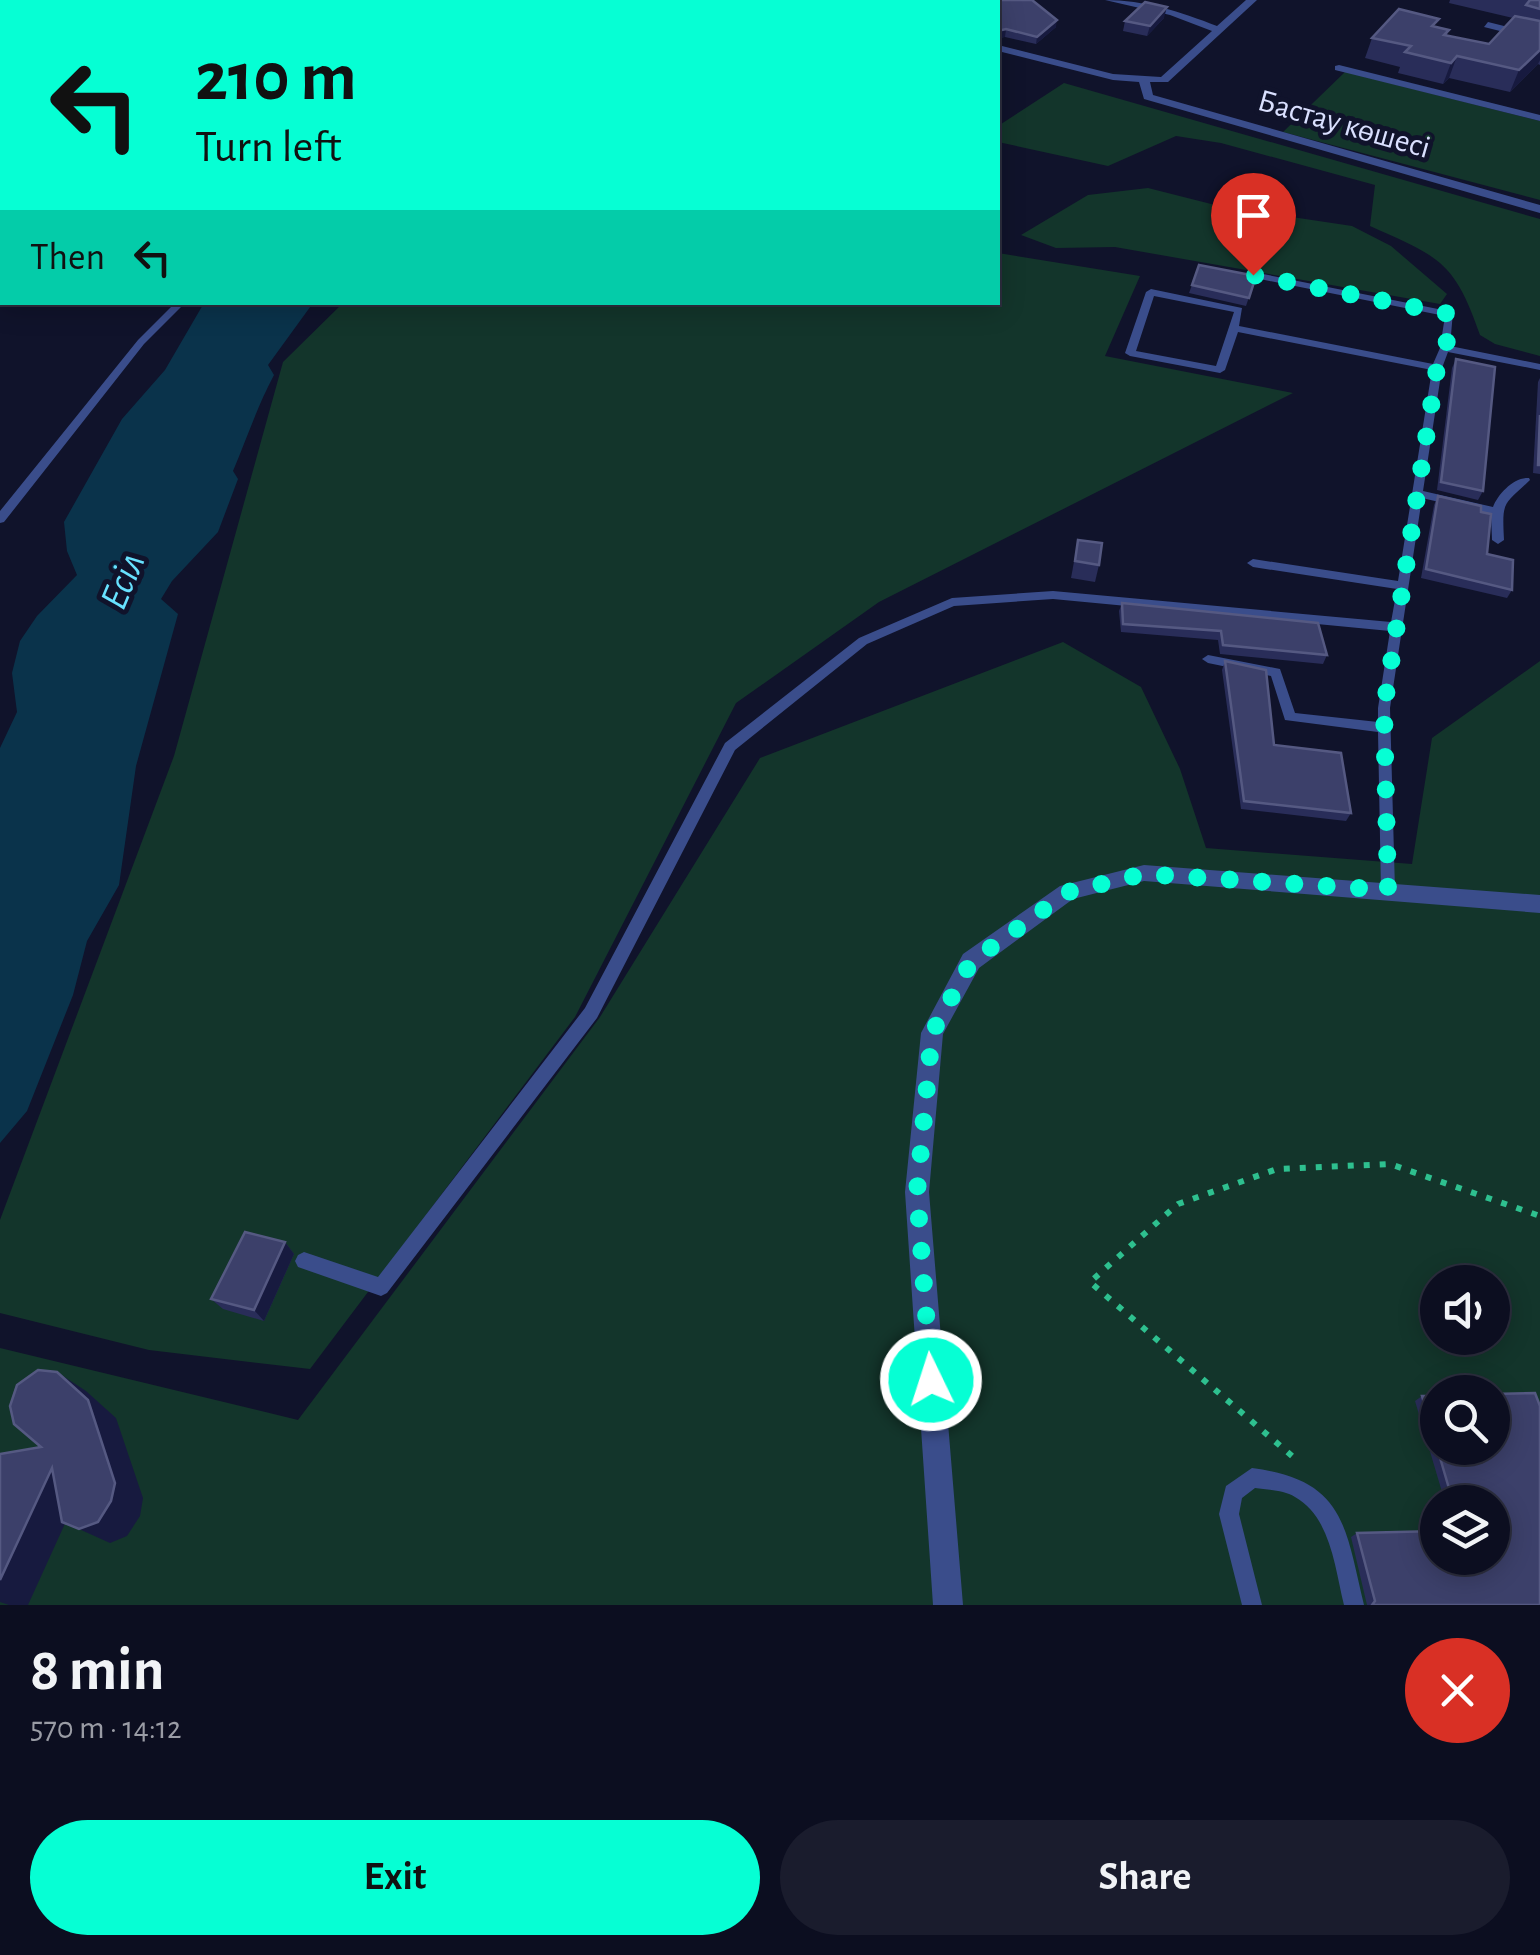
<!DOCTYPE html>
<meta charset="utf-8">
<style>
:root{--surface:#0c0e20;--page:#1a1c2d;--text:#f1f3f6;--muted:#9a9ca5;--line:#2c2e3e;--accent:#06ffd4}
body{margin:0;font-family:"Alegreya Sans",sans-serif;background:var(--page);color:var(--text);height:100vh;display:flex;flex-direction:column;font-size:38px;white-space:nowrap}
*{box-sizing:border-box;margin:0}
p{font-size:32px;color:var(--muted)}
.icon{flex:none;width:55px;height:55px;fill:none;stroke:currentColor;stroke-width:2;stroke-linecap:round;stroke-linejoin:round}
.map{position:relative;height:1605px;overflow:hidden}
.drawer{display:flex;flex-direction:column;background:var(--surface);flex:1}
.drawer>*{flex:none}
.guide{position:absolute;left:0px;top:0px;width:1000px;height:305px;box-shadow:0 5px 25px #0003,0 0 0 2px var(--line);background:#06ffd4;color:#111;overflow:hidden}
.buttons{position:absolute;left:1420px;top:1265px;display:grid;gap:20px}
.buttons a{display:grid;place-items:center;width:90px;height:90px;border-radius:50%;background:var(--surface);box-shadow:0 5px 25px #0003,0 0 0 2px var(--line);font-size:50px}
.pin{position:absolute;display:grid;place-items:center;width:85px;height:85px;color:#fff;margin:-102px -42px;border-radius:50% 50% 50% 0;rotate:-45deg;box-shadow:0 0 10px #0007}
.pin .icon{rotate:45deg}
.me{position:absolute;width:110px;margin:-55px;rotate:356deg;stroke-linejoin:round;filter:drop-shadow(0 0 8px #0008)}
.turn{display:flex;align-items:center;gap:35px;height:210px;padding:0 30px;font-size:45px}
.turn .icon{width:130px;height:130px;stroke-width:2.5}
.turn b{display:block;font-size:70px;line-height:85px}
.then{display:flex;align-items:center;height:95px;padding:0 30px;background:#0003;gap:20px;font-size:38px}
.round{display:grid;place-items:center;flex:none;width:105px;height:105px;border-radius:52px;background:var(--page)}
.overview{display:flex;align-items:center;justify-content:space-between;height:170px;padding:0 30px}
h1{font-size:60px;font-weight:700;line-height:75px}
.cta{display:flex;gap:20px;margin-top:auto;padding:20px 30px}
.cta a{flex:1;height:115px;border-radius:60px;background:var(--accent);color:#111;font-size:40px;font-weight:700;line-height:115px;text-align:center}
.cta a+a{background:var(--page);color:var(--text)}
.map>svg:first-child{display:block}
.green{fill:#13352b;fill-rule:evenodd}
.water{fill:#0a334b}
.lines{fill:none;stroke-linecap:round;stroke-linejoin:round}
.path{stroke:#2ec08f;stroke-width:6;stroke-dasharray:6 10;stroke-linecap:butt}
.lane{fill:#3a4d8b;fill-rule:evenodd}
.street{fill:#3a4d8b;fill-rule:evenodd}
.wall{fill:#292d59}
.shaded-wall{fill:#171a3f}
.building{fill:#3c406a;stroke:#555982;stroke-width:2.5}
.route{stroke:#06ffd4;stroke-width:18;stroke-dasharray:0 32.4}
.labels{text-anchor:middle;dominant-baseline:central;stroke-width:10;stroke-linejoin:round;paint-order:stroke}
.far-street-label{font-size:32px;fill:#dae0ff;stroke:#10132b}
.water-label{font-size:40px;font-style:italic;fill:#68e2ff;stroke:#10132b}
</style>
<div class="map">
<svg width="1540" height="1605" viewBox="0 0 1540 1605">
<rect width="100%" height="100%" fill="#10132b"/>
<g class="green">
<polygon points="1345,72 1540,121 1540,200 1283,132"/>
<path d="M 1064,83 L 1540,219 L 1540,356 L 1495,344 L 1480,335 C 1454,260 1439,257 1370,226 L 1375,185 L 1221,143 L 1176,136 L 1108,166 L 998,142 L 998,126 Z"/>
<polygon points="1148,188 1219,206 1352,226 1391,246 1447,294 1440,304 1115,247 1056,248 1021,235 1088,195"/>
<polygon points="998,253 1140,276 1105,356 1293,393 879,602 736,703 575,1017 310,1369 149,1350 0,1313 0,1220 174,756 283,362 343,303 998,302"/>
<path d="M 1063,642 L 1141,687 L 1180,769 L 1206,848 L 1412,864 L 1432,738 L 1540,661 L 1540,1605 L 0,1605 L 0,1348 L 298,1420 L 600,1017 L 760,758 ZM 1438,1282 L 1492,1282 L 1492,1338 L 1438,1338 ZM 1438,1392 L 1492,1392 L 1492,1448 L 1438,1448 ZM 1438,1502 L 1492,1502 L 1492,1558 L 1438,1558 Z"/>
</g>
<path class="water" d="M 204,303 L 313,303 L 268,365 L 274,375 C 257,407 247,438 233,471 L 238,479 L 218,532 L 172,581 L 161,599 L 178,614 L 136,766 L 119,885 L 87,941 L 73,995 L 27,1111 L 0,1143 L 0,748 L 17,712 L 12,673 L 20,641 L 37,616 L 77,575 L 67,551 L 64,522 L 122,419 L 165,370 Z"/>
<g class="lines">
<polyline class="path" points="1292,1456 1090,1282 1178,1204 1277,1169 1390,1164 1540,1216"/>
<g class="lane">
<rect x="0" y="85" width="2" height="5"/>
<path d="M 1253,272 L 1453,312 L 1450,346 L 1540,364 L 1540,370 L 1448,352 L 1442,368 L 1423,491 L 1493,507 C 1498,494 1514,477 1529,478 L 1530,480 C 1503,506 1502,500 1504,540 L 1498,544 L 1492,540 L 1491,514 L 1422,498 L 1390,708 L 1395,890 L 1393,894 L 1388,896 L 1383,894 L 1381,890 L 1378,732 L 1285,720 L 1271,676 L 1208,663 L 1202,659 L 1208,655 L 1280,669 L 1295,713 L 1378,722 L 1378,708 L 1390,631 L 1053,599 L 954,606 L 867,644 L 735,750 L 597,1018 L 387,1293 L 381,1296 L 298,1267 L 295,1261 L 298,1255 L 304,1252 L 378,1277 L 585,1008 L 725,743 L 859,638 L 952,598 L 1053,591 L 1391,622 L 1397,589 L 1253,567 L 1247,563 L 1253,559 L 1398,581 L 1432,370 L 1238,332 L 1225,370 L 1220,373 L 1130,356 L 1125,353 L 1146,292 L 1151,289 L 1242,308 L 1239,326 L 1433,364 L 1440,348 L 1445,316 L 1250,277 L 1250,273 ZM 1154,296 L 1234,312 L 1216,366 L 1136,351 Z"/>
<polygon points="176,302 186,302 144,344 4,522 0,523 0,511 138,340"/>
<path d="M 1252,1468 C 1345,1480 1345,1526 1364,1605 L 1344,1605 C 1335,1569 1331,1517 1295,1497 C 1283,1490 1268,1490 1255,1488 L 1242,1498 L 1239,1514 L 1262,1605 L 1242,1605 L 1219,1514 L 1226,1486 Z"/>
</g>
<g class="street">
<polygon points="896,0 907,0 908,2 898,2"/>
<path d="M 1105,0 C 1144,0 1181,12 1217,26 L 1246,0 L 1257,0 L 1168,82 L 1150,82 L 1153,95 L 1540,205 L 1540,213 L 1144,99 L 1139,82 L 1113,80 L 998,51 L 998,45 L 1113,74 L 1161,77 L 1212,31 L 1170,15 Z"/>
<polygon points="1488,22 1540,35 1540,41 1484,27"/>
<polygon points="1339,65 1540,115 1540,121 1335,70 1335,66"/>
<polygon points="1144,865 1540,895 1540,913 1144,881 1073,899 979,968 943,1034 929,1192 963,1605 933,1605 905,1192 921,1033 963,954 1060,886"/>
</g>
</g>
<g class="wall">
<polygon points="942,0 1032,0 1056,27 1036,44 1005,37 998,38 998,2 945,2"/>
<polygon points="1450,0 1540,0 1540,65 1538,64 1510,92 1449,78 1443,84 1398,73 1400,67 1365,58 1372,38 1436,27 1449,30 1447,35 1489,44 1513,18 1449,3"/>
<polygon points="1164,18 1147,36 1123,31 1125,21"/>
<polygon points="1256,276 1246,306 1189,293 1192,285"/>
<polygon points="1456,359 1483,491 1478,500 1437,490 1452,368"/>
<polygon points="1540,378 1540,474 1533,473 1538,382"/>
<polygon points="1438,496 1481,512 1487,554 1512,590 1507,598 1421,578 1434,505"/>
<polygon points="1078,540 1099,565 1095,582 1071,578"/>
<polygon points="1122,603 1327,655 1323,664 1220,654 1218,640 1121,632 1119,611"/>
<polygon points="1225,661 1274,745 1351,813 1346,821 1241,809 1222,670"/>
<polygon points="285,1242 294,1254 264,1321 223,1309 211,1299"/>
<polygon points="1535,1393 1540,1406 1540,1605 1367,1605 1351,1537 1357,1533 1438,1531 1438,1558 1492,1558 1492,1502 1445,1502 1415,1401 1422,1396 1438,1396 1438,1448 1492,1448 1492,1394"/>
</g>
<g class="shaded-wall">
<polygon points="1167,7 1164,18 1147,36 1150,26"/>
<polygon points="1057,20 1056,27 1036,44 1037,37"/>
<polygon points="1006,29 1005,37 998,38 998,31"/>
<polygon points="1540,50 1540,60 1538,64 1510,92 1519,70"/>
<polygon points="1457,56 1449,78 1443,84 1451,63"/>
<polygon points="285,1242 294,1254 264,1321 254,1310"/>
<polygon points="57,1372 86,1391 116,1418 143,1498 140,1516 127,1536 110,1543 79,1529"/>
<polygon points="52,1468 83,1484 28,1605 9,1605 0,1602 0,1580"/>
</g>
<g class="building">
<polygon points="951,0 1032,0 1057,20 1037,37 1006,29 998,31 998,2 954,2"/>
<polygon points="1530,0 1540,0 1540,9 1526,5"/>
<polygon points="1145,2 1167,7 1150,26 1125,21"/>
<polygon points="1399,9 1439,19 1432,26 1449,30 1444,35 1489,44 1515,16 1540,21 1540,50 1519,70 1457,56 1451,63 1405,52 1411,46 1372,38"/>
<polygon points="1199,265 1256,276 1249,298 1192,285"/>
<polygon points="1456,359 1495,367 1483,491 1441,482"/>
<polygon points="1540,415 1540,465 1538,465"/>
<polygon points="1438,496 1481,506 1481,512 1491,514 1487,554 1513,560 1512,590 1426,569"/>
<polygon points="1078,540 1102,543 1099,565 1075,561"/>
<polygon points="1122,603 1318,623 1327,655 1223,645 1221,631 1123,624"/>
<polygon points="1225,661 1266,670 1274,745 1341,753 1351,813 1244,801"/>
<polygon points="245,1232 285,1242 254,1310 211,1299"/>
<polygon points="38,1370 57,1372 88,1400 115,1483 111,1501 98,1522 79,1529 62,1522 52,1468 0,1580 0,1454 41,1447 14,1424 10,1406 17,1385"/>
<polygon points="1535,1393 1540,1406 1540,1605 1372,1605 1375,1601 1357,1533 1438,1531 1438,1558 1492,1558 1492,1502 1453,1502 1422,1396 1438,1396 1438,1448 1492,1448 1492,1394"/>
</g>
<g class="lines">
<polyline class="route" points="931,1380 917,1192 932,1033 971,962 1068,892 1144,874 1388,890 1384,708 1437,368 1446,348 1450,314 1253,275"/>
</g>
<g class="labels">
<g class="far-street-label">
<text transform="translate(1344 124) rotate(16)">Бастау көшесі</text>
</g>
<g class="water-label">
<text transform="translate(123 581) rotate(-67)">Есіл</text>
</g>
</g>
</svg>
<div class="buttons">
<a><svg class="icon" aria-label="sound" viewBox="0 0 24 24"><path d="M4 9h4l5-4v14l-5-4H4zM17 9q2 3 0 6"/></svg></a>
<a><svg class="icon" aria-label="search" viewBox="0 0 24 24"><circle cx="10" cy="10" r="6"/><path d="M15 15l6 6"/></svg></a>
<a><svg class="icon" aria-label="layers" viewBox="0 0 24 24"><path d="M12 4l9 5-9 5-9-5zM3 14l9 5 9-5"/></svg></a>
</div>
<div class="pin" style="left:1253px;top:275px;background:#d93025"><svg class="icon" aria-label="arrive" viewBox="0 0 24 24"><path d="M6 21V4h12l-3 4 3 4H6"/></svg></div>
<svg class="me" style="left:931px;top:1380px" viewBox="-20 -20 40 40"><circle r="17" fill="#06ffd4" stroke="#fff" stroke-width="3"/><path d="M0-11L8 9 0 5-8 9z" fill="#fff"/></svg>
<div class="guide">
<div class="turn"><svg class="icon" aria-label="left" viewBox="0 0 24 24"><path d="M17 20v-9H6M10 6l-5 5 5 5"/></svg><div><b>210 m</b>Turn left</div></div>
<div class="then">Then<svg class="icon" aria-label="left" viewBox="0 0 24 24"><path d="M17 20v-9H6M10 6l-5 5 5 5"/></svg></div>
</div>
</div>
<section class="drawer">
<div class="overview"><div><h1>8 min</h1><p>570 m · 14:12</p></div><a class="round" style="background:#d93025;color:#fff"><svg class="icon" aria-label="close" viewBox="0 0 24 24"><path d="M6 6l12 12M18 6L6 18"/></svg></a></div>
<div class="cta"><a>Exit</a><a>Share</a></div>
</section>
